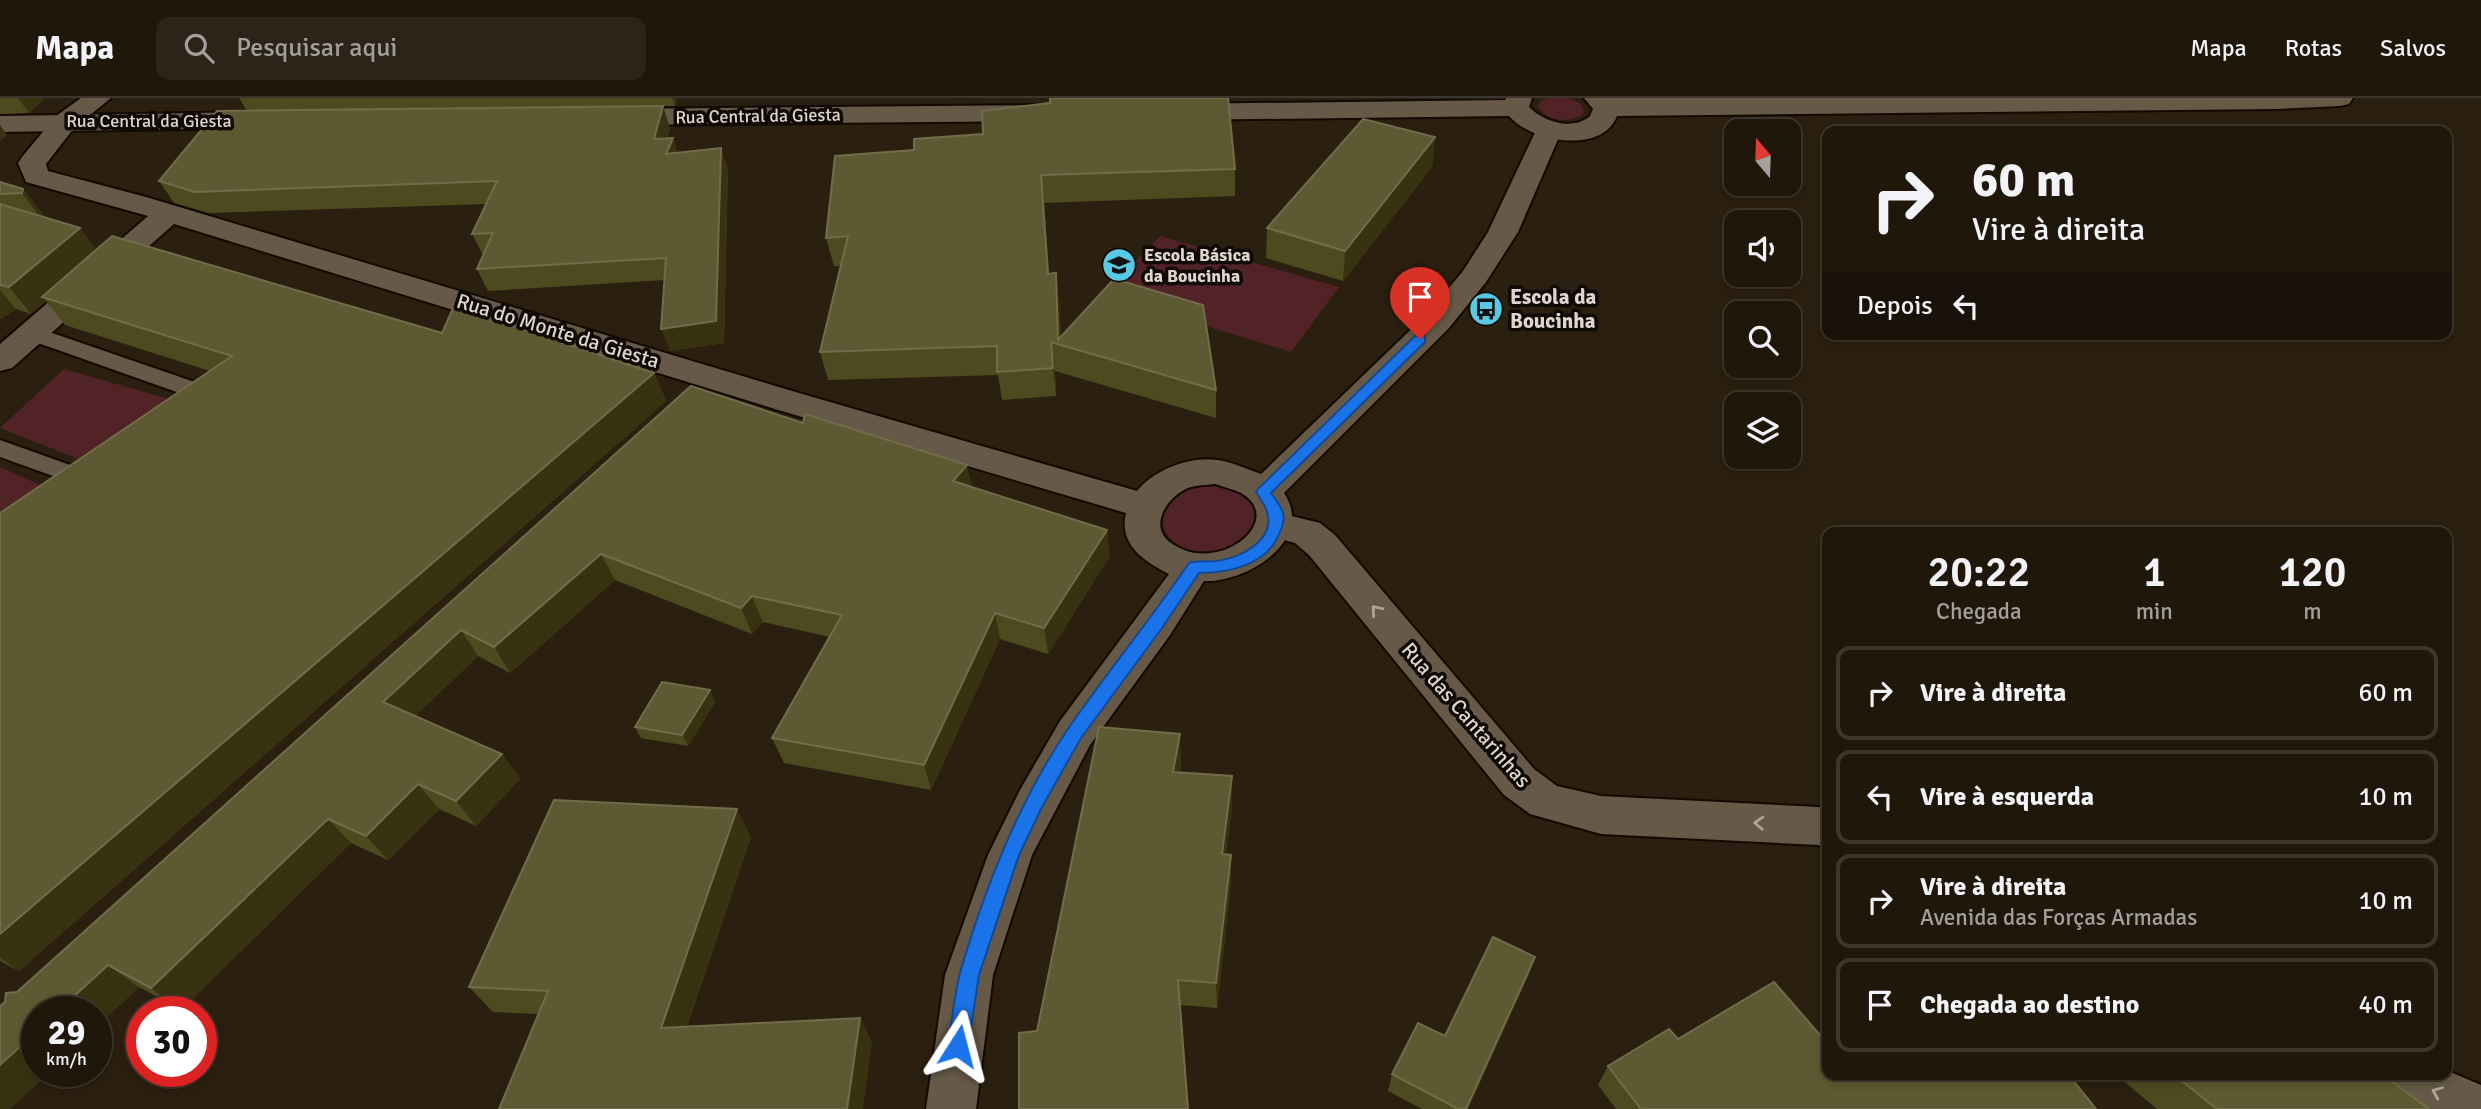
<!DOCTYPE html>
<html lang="pt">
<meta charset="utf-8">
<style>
:root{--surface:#20170b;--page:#2d2419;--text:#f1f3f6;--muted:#a29f9d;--line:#3d362c}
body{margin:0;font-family:Signika,sans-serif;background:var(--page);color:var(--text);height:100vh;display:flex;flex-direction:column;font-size:26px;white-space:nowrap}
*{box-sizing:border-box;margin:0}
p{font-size:23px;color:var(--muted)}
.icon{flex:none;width:38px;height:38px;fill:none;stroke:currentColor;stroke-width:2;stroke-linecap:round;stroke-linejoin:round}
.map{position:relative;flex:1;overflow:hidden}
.sheet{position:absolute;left:1822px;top:429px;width:630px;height:553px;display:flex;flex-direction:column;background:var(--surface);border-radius:14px;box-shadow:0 4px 10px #0003,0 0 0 2px var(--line)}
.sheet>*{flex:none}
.hud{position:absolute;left:1822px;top:28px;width:630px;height:214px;border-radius:14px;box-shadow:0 4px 10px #0003,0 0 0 2px var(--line);background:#20170b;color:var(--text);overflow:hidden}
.needle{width:46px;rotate:341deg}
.controls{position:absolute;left:1724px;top:21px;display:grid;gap:14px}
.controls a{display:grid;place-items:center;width:77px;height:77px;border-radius:14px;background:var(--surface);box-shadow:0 4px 10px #0003,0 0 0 2px var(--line);font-size:35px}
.speed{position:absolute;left:21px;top:898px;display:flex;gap:14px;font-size:35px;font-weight:700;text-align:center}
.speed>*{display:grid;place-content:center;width:91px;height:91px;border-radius:50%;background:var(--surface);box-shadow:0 4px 10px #0003,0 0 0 2px var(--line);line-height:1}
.speed small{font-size:18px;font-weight:400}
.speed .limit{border:10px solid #d22;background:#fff;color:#111}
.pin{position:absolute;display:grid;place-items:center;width:60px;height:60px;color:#fff;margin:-72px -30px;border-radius:50% 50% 50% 0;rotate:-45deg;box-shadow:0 0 7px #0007}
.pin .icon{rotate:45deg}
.me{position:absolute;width:77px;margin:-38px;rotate:9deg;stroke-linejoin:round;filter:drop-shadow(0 0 5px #0008)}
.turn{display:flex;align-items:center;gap:24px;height:147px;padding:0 35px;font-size:32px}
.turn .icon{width:91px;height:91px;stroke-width:2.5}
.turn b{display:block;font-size:49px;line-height:60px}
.then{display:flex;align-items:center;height:66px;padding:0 35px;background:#0003;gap:14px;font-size:26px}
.eta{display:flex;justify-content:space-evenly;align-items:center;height:119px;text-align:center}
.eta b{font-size:42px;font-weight:600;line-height:49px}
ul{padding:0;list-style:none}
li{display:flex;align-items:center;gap:21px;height:94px;margin:0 14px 10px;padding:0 21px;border:4px solid var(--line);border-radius:14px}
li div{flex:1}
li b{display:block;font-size:26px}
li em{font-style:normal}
header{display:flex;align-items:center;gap:42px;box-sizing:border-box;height:98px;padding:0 35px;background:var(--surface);border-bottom:2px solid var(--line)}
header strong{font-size:33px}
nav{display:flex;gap:38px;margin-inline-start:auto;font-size:24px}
.search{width:490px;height:63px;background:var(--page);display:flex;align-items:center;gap:18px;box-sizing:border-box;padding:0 24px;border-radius:14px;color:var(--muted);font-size:26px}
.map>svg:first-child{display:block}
.green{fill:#522326}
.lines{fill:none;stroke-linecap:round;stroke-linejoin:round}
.service-casing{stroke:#130900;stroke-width:4}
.pedestrian-casing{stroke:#130900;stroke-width:4}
.minor-casing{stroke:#130900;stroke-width:4}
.tertiary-casing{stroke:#130900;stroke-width:4}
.service{fill:#665947;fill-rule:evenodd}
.pedestrian{fill:#665947;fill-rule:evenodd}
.minor{fill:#665947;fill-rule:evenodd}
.tertiary{fill:#665947;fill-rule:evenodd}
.wall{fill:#4e4a20}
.shaded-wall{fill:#393211}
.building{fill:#5d5932;stroke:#726c4a;stroke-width:2}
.oneway{stroke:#aea497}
.route{fill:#1a73e8;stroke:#114b97;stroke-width:2}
.labels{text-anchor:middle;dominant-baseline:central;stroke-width:7;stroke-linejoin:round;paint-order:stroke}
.far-street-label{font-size:18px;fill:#ded6cc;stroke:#0f0a04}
.far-poi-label{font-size:18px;font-weight:bold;fill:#ded6cc;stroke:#0f0a04;text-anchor:start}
.poi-label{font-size:21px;font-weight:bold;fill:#ded6cc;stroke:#0f0a04;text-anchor:start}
.street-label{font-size:21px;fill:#ded6cc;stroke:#0f0a04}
</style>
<header>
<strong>Mapa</strong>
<div class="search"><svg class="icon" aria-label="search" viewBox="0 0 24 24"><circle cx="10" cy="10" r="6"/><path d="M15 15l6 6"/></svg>Pesquisar aqui</div>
<nav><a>Mapa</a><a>Rotas</a><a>Salvos</a></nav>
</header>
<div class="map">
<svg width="2481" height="1011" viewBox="0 0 2481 1011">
<rect width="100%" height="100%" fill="#2b1f0f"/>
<g class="green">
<path d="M 1547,0 L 1569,0 L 1581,6 L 1584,13 L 1582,17 C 1568,25 1546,24 1538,8 L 1539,5 Z"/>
<polygon points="1160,138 1339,189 1291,254 1103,196"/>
<polygon points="64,271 172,302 81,362 0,330"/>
<polygon points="0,369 40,387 0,413"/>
<path d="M 1212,387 C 1285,396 1255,463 1199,454 C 1142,444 1158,390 1212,387 Z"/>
</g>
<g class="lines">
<g class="service-casing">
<g id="service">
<path d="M 32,228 L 212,290 L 215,295 C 208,306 195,313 182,309 L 179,304 L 185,297 L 24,240 L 21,235 L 24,230 Z"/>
<polygon points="0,342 87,373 90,379 87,385 78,387 0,359"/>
</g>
</g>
<g class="pedestrian-casing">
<g id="pedestrian">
<polygon points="1275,414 1320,425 1335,437 1534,671 1557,688 1601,698 1819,709 1827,712 1827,750 1818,747 1601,736 1530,716 1504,697 1309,457 1295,445 1262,436 1257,427 1262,418"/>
<polygon points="2446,972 2481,987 2481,1011 2419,1011 2379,993 2372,976 2446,976"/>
</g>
</g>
<g class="minor-casing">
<path id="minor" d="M 81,0 L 111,0 L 74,30 L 46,66 L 48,73 L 146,99 L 799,295 L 1137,393 C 1155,371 1190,358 1218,362 C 1232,364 1247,371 1261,376 L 1427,216 L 1463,173 L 1488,134 L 1539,26 L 1549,24 L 1559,26 L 1562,32 L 1518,134 L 1486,184 L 1449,230 L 1284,395 C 1316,442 1246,485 1204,483 L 1170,537 L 1090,647 L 1032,757 L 993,877 L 976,1011 L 926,1011 L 945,877 L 988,757 L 1020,692 L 1060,623 L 1169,476 C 1145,464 1118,447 1126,415 L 775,311 L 174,126 L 12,270 L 0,273 L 0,246 L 148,118 L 26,84 L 18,65 L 22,59 L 56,18 ZM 1215,386 C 1223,389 1233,391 1241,395 C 1288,422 1218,479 1171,445 C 1147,428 1168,398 1188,390 C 1196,387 1206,387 1215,386 Z"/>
</g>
<g class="tertiary-casing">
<g id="tertiary">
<path d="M 1506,0 L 1532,0 L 1529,9 C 1544,24 1573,33 1590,18 L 1593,11 L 1584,0 L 2353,0 L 2349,6 L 2340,8 L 2277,11 L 1617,18 C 1602,57 1531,44 1509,18 L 1179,22 L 1170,20 L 1166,14 L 1170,8 L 1179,6 L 1505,2 Z"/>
<polygon points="1035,7 1044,9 1048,15 1044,21 1035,23 615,27 606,25 602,19 606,13 615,11"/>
<polygon points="261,14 270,16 274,22 270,28 261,30 0,34 0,18"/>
</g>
</g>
<use href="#service" class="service"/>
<use href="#pedestrian" class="pedestrian"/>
<use href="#minor" class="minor"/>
<use href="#tertiary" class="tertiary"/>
</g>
<g class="wall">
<polygon points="0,0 44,0 29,15 0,16"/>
<polygon points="239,0 677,0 675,8 663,8 670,30 667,41 678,55 728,71 724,245 670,253 664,182 488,193 477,171 483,157 472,136 486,106 209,115 174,105 159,83 247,13"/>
<polygon points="983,36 1235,71 1235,98 1044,105 1049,176 1059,203 1061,239 1216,292 1216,320 1055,273 1056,298 1002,302 998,277 828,282 820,254 841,168 834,168 826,140 914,52"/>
<polygon points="1435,39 1432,69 1343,183 1266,160 1267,130"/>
<polygon points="0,84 23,91 43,117 43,119 80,130 96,152 442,235 654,275 666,303 19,873 0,863 0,415 210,273 65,227 46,203 31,216 16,211 0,221"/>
<polygon points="691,288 972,389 1110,458 1048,556 1000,541 931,692 784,665 772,640 830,539 763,524 752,536 615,482 510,575 478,558 415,618 502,656 520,681 476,728 439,711 388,762 351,745 181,912 139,889 96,929 96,914 37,973 50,973 10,1011 17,894"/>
<polygon points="710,592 715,604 688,648 641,640 635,629"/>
<polygon points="1181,664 1180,674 1232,706 1226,756 1231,784 1217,910 1180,907 1188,1011 1037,933"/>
<polygon points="751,739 687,928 860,920 872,945 538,916 493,914 469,889"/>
<polygon points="1535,859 1528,878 1468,1011 1422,1011 1388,993 1392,976 1445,938"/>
<polygon points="1678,941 1827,976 2096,1011 1616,1011 1598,987 1608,968"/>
<polygon points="2115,976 2382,976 2429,1011 2157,1011"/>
</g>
<g class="shaded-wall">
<polygon points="18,0 44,0 29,15"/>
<polygon points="672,0 677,0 675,8"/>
<polygon points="663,8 670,30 662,62 654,41"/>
<polygon points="0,27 7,37 0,43"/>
<polygon points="1435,39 1432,69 1343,183 1345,153"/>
<polygon points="673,40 680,62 666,56"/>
<polygon points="721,50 728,71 724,245 670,253 661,231"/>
<polygon points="1041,77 1044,105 1052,204 1048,176"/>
<polygon points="23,91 43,117 42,122 22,95"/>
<polygon points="80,130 100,156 42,199 46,203 31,216 9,189"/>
<polygon points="1056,175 1059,203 1061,247 1059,246"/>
<polygon points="0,192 16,211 0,221"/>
<polygon points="1051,244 1055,273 1056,298 1053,270"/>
<polygon points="654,275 666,303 19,873 0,860 0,836"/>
<polygon points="967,367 973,393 953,383"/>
<polygon points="1107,432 1110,458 1048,556 1044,530"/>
<polygon points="601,456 615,482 510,575 494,549"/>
<polygon points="752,498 763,524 752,536 741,510"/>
<polygon points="995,515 1000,541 931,692 924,667"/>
<polygon points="461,532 478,558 403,630 383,604"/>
<polygon points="710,592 715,604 688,648 682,637"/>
<polygon points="1180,636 1181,664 1175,702 1173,674"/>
<polygon points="502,656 520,681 476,728 456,703"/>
<polygon points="1232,678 1232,706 1223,783 1222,756"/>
<polygon points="418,686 439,711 388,762 366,738"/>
<polygon points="737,711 751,739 679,954 661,930"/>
<polygon points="328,721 351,745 181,912 151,890"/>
<polygon points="1231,757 1231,784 1217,910 1216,885"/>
<polygon points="1535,859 1528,878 1468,1011 1466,1011"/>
<polygon points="108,867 139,889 96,929 96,914 57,914"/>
<polygon points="860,920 872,945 863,1011 847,1011"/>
<polygon points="37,933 37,973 50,973 10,1011 0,1011 0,967"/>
</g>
<g class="building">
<polygon points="1050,0 1228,0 1235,71 1041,77 1048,176 1056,175 1058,242 1114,181 1203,207 1216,292 1051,244 1053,270 997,274 997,248 820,254 848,138 826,140 835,58 914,52 914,41 983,36 982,13 1050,5"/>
<polygon points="663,8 654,41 673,40 666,56 721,50 716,223 661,231 666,160 477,171 493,135 472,136 497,83 195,94 159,83 217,13"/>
<polygon points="1363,21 1435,39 1345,153 1267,130"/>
<polygon points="0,84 23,91 22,95 0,96"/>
<polygon points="0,106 80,130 9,189 0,187"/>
<polygon points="112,138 442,235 454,208 654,275 0,836 0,415 232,258 42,199"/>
<polygon points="691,288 803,325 805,316 967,367 953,383 1107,432 1044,530 995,515 924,667 772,640 842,517 752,498 741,510 601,456 494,549 461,532 383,604 502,656 456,703 418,686 366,738 328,721 151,890 108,867 57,914 37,914 37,933 0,967 0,908 5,904 6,895 17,894"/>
<polygon points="662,584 710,592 682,637 635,629"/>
<polygon points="1099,629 1180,636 1173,674 1232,678 1222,756 1231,757 1216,885 1178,882 1188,1011 1019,1011 1019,935 1037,933"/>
<polygon points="554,702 737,711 661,930 860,920 847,1011 499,1011 548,893 469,889"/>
<polygon points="1493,839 1535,859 1466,1011 1458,1011 1392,976 1418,925 1445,938"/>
<polygon points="1774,884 1827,945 1827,976 2068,976 2096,1011 1641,1011 1608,968 1669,931 1678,941"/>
<polygon points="2173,976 2382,976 2429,1011 2217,1011"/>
</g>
<defs><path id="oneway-chevron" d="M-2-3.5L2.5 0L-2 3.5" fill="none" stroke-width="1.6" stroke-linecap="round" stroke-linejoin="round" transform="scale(1.75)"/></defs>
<g class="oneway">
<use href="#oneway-chevron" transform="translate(1376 512) rotate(-130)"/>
<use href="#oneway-chevron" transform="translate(1759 725) rotate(-177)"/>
<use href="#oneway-chevron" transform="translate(2437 994) rotate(-157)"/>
</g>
<path class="route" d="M 1420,237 L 1425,238 L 1425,244 L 1271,395 C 1275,401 1281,408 1283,415 C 1285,422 1282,430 1279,436 C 1267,467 1228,475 1199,475 L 1162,530 L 1081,640 L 1042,709 L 1019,757 L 979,877 L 968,948 L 965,955 L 958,958 L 951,955 L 948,948 C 952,924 954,898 960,875 C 985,789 1019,702 1070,628 C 1108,573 1151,521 1189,465 C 1198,462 1207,464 1217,463 C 1239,461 1276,442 1267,414 C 1265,407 1260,400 1256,394 L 1258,391 L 1415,238 Z"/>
<defs>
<g id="school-disc" transform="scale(1.75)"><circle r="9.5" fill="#58c9e3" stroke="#0f0a04"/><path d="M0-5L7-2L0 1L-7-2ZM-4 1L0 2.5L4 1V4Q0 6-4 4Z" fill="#111"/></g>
<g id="bus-disc" transform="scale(1.75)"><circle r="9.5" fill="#58c9e3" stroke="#0f0a04"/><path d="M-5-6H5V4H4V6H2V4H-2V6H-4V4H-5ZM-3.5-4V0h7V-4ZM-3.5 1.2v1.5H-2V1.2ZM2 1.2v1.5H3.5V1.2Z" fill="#111"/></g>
</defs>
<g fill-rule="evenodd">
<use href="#school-disc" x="1119" y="167"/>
<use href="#bus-disc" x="1486" y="211"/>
</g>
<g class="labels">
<g class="far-street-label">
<text transform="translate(758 18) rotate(-1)">Rua Central da Giesta</text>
<text x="149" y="23">Rua Central da Giesta</text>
</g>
<g class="far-poi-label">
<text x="1144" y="157">Escola Básica<tspan x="1144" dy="21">da Boucinha</tspan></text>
</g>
<g class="poi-label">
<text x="1510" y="199">Escola da<tspan x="1510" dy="24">Boucinha</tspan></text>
</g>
<g class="street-label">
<text transform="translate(558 233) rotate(17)">Rua do Monte da Giesta</text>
<text transform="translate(1466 617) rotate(49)">Rua das Cantarinhas</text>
</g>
</g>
</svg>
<div class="controls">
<a><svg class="needle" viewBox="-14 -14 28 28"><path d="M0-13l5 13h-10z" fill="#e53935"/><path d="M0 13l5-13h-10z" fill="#a29f9d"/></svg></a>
<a><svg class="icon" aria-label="sound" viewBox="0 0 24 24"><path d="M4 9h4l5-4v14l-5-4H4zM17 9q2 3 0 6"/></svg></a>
<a><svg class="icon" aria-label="search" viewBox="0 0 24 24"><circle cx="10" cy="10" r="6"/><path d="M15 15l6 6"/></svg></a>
<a><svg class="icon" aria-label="layers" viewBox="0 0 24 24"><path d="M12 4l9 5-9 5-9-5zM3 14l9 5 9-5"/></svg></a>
</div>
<div class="speed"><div>29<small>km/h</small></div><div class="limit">30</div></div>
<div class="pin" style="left:1420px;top:241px;background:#d93025"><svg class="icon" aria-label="arrive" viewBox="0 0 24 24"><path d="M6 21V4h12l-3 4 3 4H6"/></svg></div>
<svg class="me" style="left:958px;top:948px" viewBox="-20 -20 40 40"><path d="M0-17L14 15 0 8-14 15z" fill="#1a73e8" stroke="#fff" stroke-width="4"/></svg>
<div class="hud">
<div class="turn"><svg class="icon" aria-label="right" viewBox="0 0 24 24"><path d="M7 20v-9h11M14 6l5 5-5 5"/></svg><div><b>60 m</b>Vire à direita</div></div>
<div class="then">Depois<svg class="icon" aria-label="left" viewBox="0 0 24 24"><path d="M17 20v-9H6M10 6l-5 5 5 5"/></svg></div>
</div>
<section class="sheet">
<div class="eta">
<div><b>20:22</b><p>Chegada</p></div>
<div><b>1</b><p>min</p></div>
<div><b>120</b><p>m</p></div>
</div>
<ul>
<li><svg class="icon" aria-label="right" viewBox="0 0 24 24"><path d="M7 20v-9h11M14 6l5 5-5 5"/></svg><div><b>Vire à direita</b></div><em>60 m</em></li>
<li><svg class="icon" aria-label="left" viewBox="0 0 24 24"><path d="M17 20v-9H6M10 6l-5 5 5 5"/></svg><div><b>Vire à esquerda</b></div><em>10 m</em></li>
<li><svg class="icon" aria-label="right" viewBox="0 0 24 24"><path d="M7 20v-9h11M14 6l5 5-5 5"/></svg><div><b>Vire à direita</b><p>Avenida das Forças Armadas</p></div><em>10 m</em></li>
<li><svg class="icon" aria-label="arrive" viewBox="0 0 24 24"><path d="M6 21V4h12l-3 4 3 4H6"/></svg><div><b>Chegada ao destino</b></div><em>40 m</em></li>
</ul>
</section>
</div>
